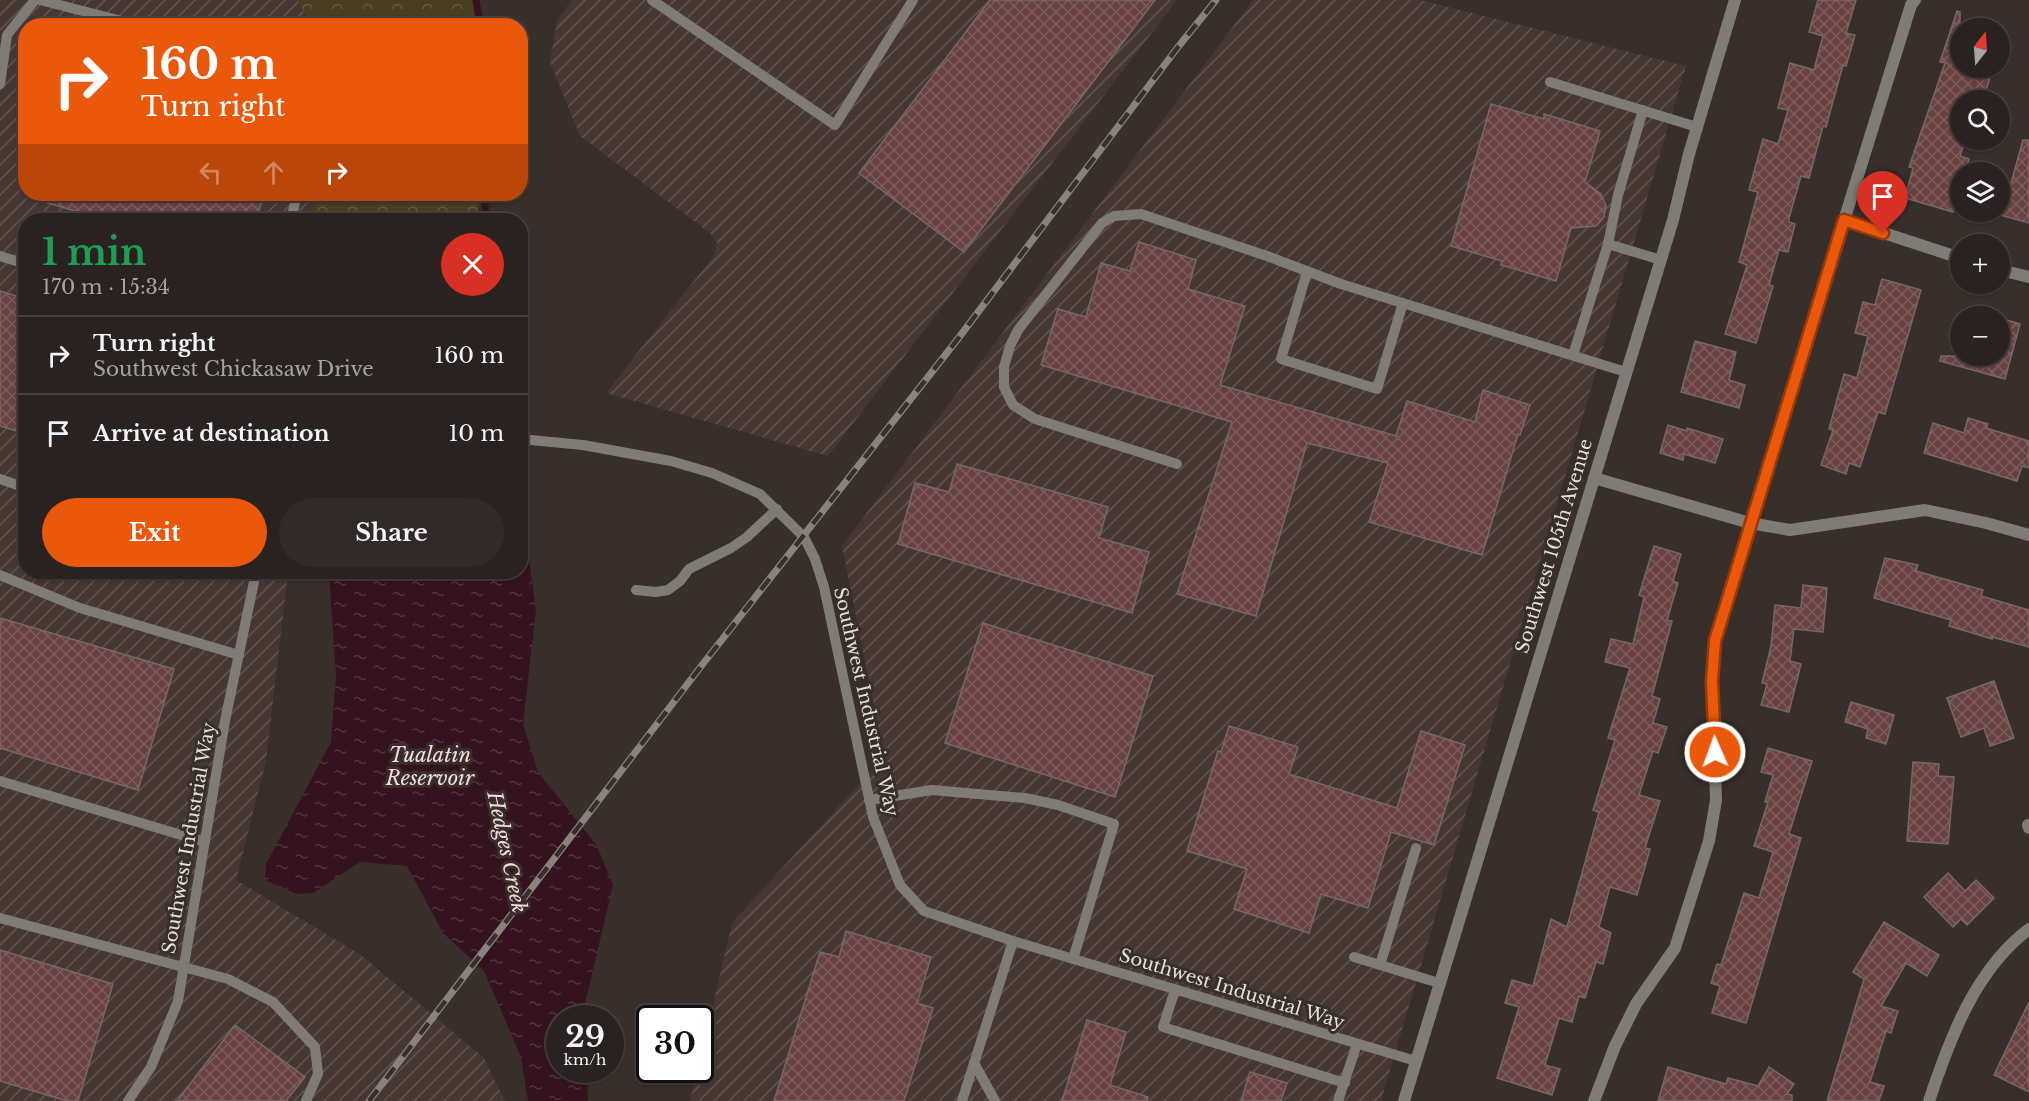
<!DOCTYPE html>
<meta charset="utf-8">
<style>
:root{--surface:#2a2220;--page:#322a29;--text:#f1f3f6;--muted:#a5a4a5;--line:#463f3e;--accent:#ea580c}
body{margin:0;font-family:"Libre Baskerville",serif;background:var(--page);color:var(--text);height:100vh;display:flex;flex-direction:column;font-size:22px;white-space:nowrap}
*{box-sizing:border-box;margin:0}
p{font-size:20px;color:var(--muted)}
.icon{flex:none;width:33px;height:33px;fill:none;stroke:currentColor;stroke-width:2;stroke-linecap:round;stroke-linejoin:round}
.map{position:relative;flex:1;overflow:hidden}
.details{position:absolute;left:18px;top:213px;width:510px;height:366px;display:flex;flex-direction:column;background:var(--surface);border-radius:24px;box-shadow:0 2px 4px #0004,0 0 0 2px var(--line)}
.details>*{flex:none}
.hud{position:absolute;left:18px;top:18px;width:510px;height:183px;border-radius:24px;box-shadow:0 2px 4px #0004,0 0 0 2px var(--line);background:#ea580c;color:#fff;overflow:hidden}
.needle{width:39px;rotate:17deg}
.buttons{position:absolute;left:1950px;top:18px;display:grid;gap:12px}
.buttons a{display:grid;place-items:center;width:60px;height:60px;border-radius:50%;background:var(--surface);box-shadow:0 2px 4px #0004,0 0 0 2px var(--line);font-size:30px}
.speed{position:absolute;left:546px;top:1005px;display:flex;gap:12px;font-size:30px;font-weight:700;text-align:center}
.speed>*{display:grid;place-content:center;width:78px;height:78px;border-radius:50%;background:var(--surface);box-shadow:0 2px 4px #0004,0 0 0 2px var(--line);line-height:1}
.speed small{font-size:15px;font-weight:400}
.speed .limit{border:3px solid #111;border-radius:9px;background:#fff;color:#111}
.pin{position:absolute;display:grid;place-items:center;width:51px;height:51px;color:#fff;margin:-62px -26px;border-radius:50% 50% 50% 0;rotate:-45deg;box-shadow:0 0 6px #0007}
.pin .icon{rotate:45deg}
.me{position:absolute;width:66px;margin:-33px;rotate:358deg;stroke-linejoin:round;filter:drop-shadow(0 0 4px #0008)}
.turn{display:flex;align-items:center;gap:21px;height:126px;padding:0 24px;font-size:27px}
.turn .icon{width:78px;height:78px;stroke-width:2.5}
.turn b{display:block;font-size:42px;line-height:51px}
.lanes{display:flex;align-items:center;height:57px;padding:0 24px;background:#0003;justify-content:center;gap:30px;direction:ltr}
.lanes .off{opacity:.35}
.round{display:grid;place-items:center;flex:none;width:63px;height:63px;border-radius:32px;background:var(--page)}
.headline{display:flex;align-items:center;justify-content:space-between;height:102px;padding:0 24px}
h1{font-size:36px;font-weight:700;line-height:45px;color:#1e9e55}
.button{display:flex;gap:12px;margin-top:auto;padding:12px 24px}
.button a{flex:1;height:69px;border-radius:36px;background:var(--accent);color:#fff;font-size:24px;font-weight:700;line-height:69px;text-align:center}
.button a+a{background:var(--page);color:var(--text)}
ul{padding:0;list-style:none}
li{display:flex;align-items:center;gap:18px;height:78px;padding:0 24px;border-top:2px solid var(--line)}
li div{flex:1}
li b{display:block;font-size:22px}
li em{font-style:normal}
.map>svg:first-child{display:block}
.industrial{fill:url(#industrial-furrows)}
.forest{fill:url(#forest-crowns)}
.water{fill:url(#water-ripples)}
.lines{fill:none;stroke-linecap:round;stroke-linejoin:round}
.stream{stroke:#34131e;stroke-width:7}
.building{fill:url(#building-cross-hatch);stroke:#756968;stroke-width:1.5}
.service{stroke:#7f7c78;stroke-width:10}
.minor{stroke:#7f7c78;stroke-width:12}
.tertiary{stroke:#7f7c78;stroke-width:12}
.rail-casing{stroke:#8a827f;stroke-width:7}
.rail{stroke:#382e2a;stroke-width:4.5;stroke-dasharray:14;stroke-linecap:butt}
.route-casing{stroke:#983908;stroke-width:15}
.route{stroke:#ea580c;stroke-width:10}
.labels{text-anchor:middle;dominant-baseline:central;stroke-width:6;stroke-linejoin:round;paint-order:stroke}
.street-label{font-size:18px;fill:#e6e0dd;stroke:#382e2a}
.water-label{font-size:20px;font-style:italic;fill:#f7dae1;stroke:#382e2a}
</style>
<div class="map">
<svg width="2029" height="1101" viewBox="0 0 2029 1101">
<defs>
<pattern id="industrial-furrows" width="10" height="10" patternUnits="userSpaceOnUse" patternTransform="scale(1.5)"><rect width="10" height="10" fill="#473732"/><path d="M-1 1l2-2M0 10L10 0M9 11l2-2" fill="none" stroke="#62544f"/></pattern>
<pattern id="forest-crowns" width="20" height="18" patternUnits="userSpaceOnUse" patternTransform="scale(1.5)"><rect width="20" height="18" fill="#4a3e22"/><path d="M2 6a3 3 0 1 1 6 0M12 15a3 3 0 1 1 6 0" fill="none" stroke="#645a42"/></pattern>
<pattern id="water-ripples" width="26" height="14" patternUnits="userSpaceOnUse" patternTransform="scale(1.5)"><rect width="26" height="14" fill="#34131e"/><path d="M2 4q2-2 4 0t4 0M15 11q2-2 4 0t4 0" fill="none" stroke="#51353e"/></pattern>
<pattern id="building-cross-hatch" width="8" height="8" patternUnits="userSpaceOnUse" patternTransform="scale(1.5)"><rect width="8" height="8" fill="#684140"/><path d="M0 0l8 8M0 8l8-8" fill="none" stroke="#7e5c5b"/></pattern>
</defs>
<rect width="100%" height="100%" fill="#382e2a"/>
<g class="industrial">
<polygon points="0,0 298,0 310,25 26,26 26,194 315,194 310,220 26,220 26,572 288,572 266,761 236,880 361,955 484,1058 505,1101 0,1101"/>
<polygon points="572,0 1177,0 828,456 606,393 715,254 717,243 710,233 580,136 550,62 557,20"/>
<polygon points="1253,0 1420,0 1686,66 1381,1101 690,1101 697,1070 700,1070 701,1056 732,923 884,757 842,546"/>
</g>
<g class="forest">
<polygon points="298,0 478,0 484,25 310,25"/>
<polygon points="315,194 481,194 476,220 310,220"/>
</g>
<polygon class="water" points="521,522 525,529 536,610 523,724 538,772 597,846 613,885 584,1008 585,1018 560,1018 560,1070 587,1070 588,1101 528,1101 521,1057 484,971 443,933 407,866 360,862 313,893 296,894 265,880 266,864 331,742 336,676 329,572 520,572"/>
<g class="lines">
<g class="stream">
<polyline points="476,0 480,26"/>
<polyline points="484,194 486,220"/>
</g>
</g>
<g class="building">
<polygon points="990,0 1155,0 964,252 859,173"/>
<polygon points="1818,0 1856,0 1846,33 1855,35 1846,66 1843,65 1826,127 1823,126 1809,178 1801,176 1789,218 1789,222 1795,224 1788,252 1779,250 1769,285 1773,286 1756,343 1725,334 1747,265 1739,262 1758,192 1749,190 1763,139 1778,144 1788,110 1778,108 1790,63 1814,70 1823,36 1809,32"/>
<polygon points="1957,11 1960,12 1960,68 1993,68 1983,100 1960,100 1960,140 1965,140 1960,156 1969,159 1965,172 1960,172 1960,199 1957,198 1953,212 1905,198 1913,168 1909,167 1945,63 1940,62"/>
<polygon points="1491,104 1544,119 1544,114 1600,131 1585,182 1601,194 1606,206 1604,217 1596,226 1571,228 1556,281 1501,265 1502,261 1451,246"/>
<polygon points="2023,140 2029,140 2029,223 2000,215 2000,192 2008,194"/>
<polygon points="32,194 264,194 256,220 106,220 31,198"/>
<polygon points="1139,242 1196,260 1188,289 1245,306 1220,385 1396,436 1407,401 1475,422 1483,390 1530,405 1520,435 1518,434 1482,555 1369,522 1388,463 1307,443 1256,616 1177,594 1232,422 1041,365 1058,309 1086,317 1101,263 1130,271"/>
<polygon points="1882,279 1921,290 1885,414 1878,412 1860,467 1849,463 1846,474 1821,465 1833,430 1829,429 1844,374 1857,378 1868,336 1855,333 1863,302 1875,305"/>
<polygon points="0,291 26,299 26,434 0,426"/>
<polygon points="2000,318 2020,324 2005,379 1940,361 1941,356 2000,356"/>
<polygon points="1695,341 1736,352 1729,380 1745,385 1739,408 1681,392"/>
<polygon points="1968,418 1988,424 1986,428 2029,441 2029,468 2022,466 2017,481 1924,453 1933,423 1964,433"/>
<polygon points="1668,425 1687,431 1687,428 1723,439 1715,463 1684,454 1683,460 1660,453"/>
<polygon points="957,464 1108,507 1099,538 1149,552 1132,613 898,544 915,483 949,492"/>
<polygon points="1654,546 1681,554 1673,581 1678,583 1667,620 1672,621 1652,696 1660,699 1653,723 1667,727 1658,753 1653,751 1639,795 1660,801 1645,848 1650,849 1637,895 1610,887 1599,927 1611,933 1603,964 1596,962 1585,998 1579,996 1572,1022 1559,1018 1545,1065 1560,1069 1552,1095 1497,1078 1519,1007 1505,1003 1512,980 1533,986 1551,919 1567,927 1599,812 1593,810 1615,740 1608,738 1630,668 1605,662 1611,639 1633,644 1644,597 1639,595"/>
<polygon points="1885,558 1918,565 1916,571 1983,590 1981,596 2029,610 2029,647 1992,637 1992,639 1949,626 1951,620 1874,598"/>
<polygon points="1803,585 1827,588 1823,632 1794,629 1790,661 1801,664 1789,712 1761,705 1767,684 1762,683 1771,646 1775,605 1801,608"/>
<polygon points="0,618 174,669 138,790 0,748"/>
<polygon points="983,623 1153,676 1115,797 945,743"/>
<polygon points="1994,681 2014,738 1990,746 1984,728 1961,737 1947,698"/>
<polygon points="1851,702 1894,715 1886,744 1866,738 1868,729 1845,722"/>
<polygon points="1229,726 1298,747 1289,774 1397,808 1421,731 1465,745 1434,845 1391,832 1368,908 1321,894 1309,933 1234,909 1247,869 1187,851 1218,751 1221,752"/>
<polygon points="1768,748 1812,761 1789,834 1801,838 1746,1023 1712,1013 1720,986 1711,983 1717,964 1721,965 1744,893 1759,898 1773,852 1754,846 1768,802 1765,802 1773,775 1761,772"/>
<polygon points="1913,762 1939,764 1938,776 1954,777 1948,844 1907,841"/>
<polygon points="1948,873 1965,891 1976,880 1994,898 1967,925 1961,919 1953,927 1924,897"/>
<polygon points="1884,922 1939,955 1927,976 1906,963 1881,1006 1898,1011 1891,1033 1886,1031 1870,1082 1884,1086 1879,1101 1827,1101 1864,979 1853,972"/>
<polygon points="846,931 931,957 917,1003 933,1008 904,1101 774,1101 820,952 839,957"/>
<polygon points="0,950 113,984 78,1101 67,1101 0,1081"/>
<polygon points="2029,1002 2029,1092 1994,1075"/>
<polygon points="1087,1020 1126,1032 1110,1085 1148,1097 1147,1101 1062,1101"/>
<polygon points="235,1025 305,1077 286,1101 177,1101"/>
<polygon points="1668,1067 1726,1084 1728,1078 1758,1086 1769,1067 1794,1084 1787,1094 1792,1095 1792,1101 1658,1101"/>
<polygon points="1250,1072 1287,1083 1281,1101 1241,1101"/>
</g>
<g class="lines">
<g class="service">
<polyline points="40,0 141,26"/>
<polyline points="652,0 835,125 913,0"/>
<polyline points="1550,82 1697,127"/>
<polyline points="0,84 7,35 35,0"/>
<polyline points="291,220 297,194"/>
<polyline points="1608,244 1661,260"/>
<polyline points="0,256 26,264"/>
<polyline points="1307,272 1281,359 1377,389 1403,303"/>
<polyline points="1573,355 1608,244 1618,195 1643,110"/>
<polyline points="520,439 583,445 671,461 712,473 760,494 804,537 815,559 824,587 873,817 900,885 924,911 1013,941 1416,1061"/>
<polyline points="1177,464 1035,419 1013,405 1004,387 1004,367 1010,346 1018,330 1102,223 1114,216 1141,214 1267,256 1341,284 1626,372"/>
<polyline points="0,479 26,488"/>
<polyline points="0,575 80,608 239,655"/>
<polyline points="636,590 656,592 668,590 680,581 689,569 731,548 747,537 777,509"/>
<polyline points="0,781 205,842"/>
<polyline points="869,800 932,790 1025,798 1058,805 1114,824 1073,959"/>
<polyline points="0,918 228,979 273,1002 315,1047 318,1074 306,1101"/>
<polyline points="1354,957 1439,983"/>
<polyline points="1380,965 1416,848"/>
<polyline points="1175,990 1163,1027 1345,1083"/>
<polyline points="974,1063 995,1101"/>
<polyline points="128,1101 151,1067 178,1001 225,721 256,572"/>
<polyline points="962,1101 1013,941"/>
<polyline points="1338,1101 1357,1044"/>
</g>
<g class="minor">
<polyline points="1844,220 1960,258"/>
<polyline points="2000,270 2029,277"/>
<polyline points="1594,478 1750,523 1790,530 1925,510 1986,523 2029,535"/>
<polyline points="2028,825 2029,828"/>
<polyline points="1594,1101 1615,1046 1636,1004 1675,948 1709,841 1716,800 1712,681 1715,641 1750,523 1911,5 1915,0"/>
<path d="M 1929,1101 C 1950,1038 1975,970 2029,929"/>
</g>
<polyline class="tertiary" points="1404,1101 1673,220 1689,154 1735,0"/>
<g class="rail-casing">
<polyline id="rail" points="369,1101 702,665 957,340 1178,47 1216,0"/>
</g>
<use href="#rail" class="rail"/>
</g>
<g class="lines">
<g class="route-casing">
<polyline id="route" points="1715,752 1712,681 1715,641 1844,220 1883,233"/>
</g>
<use href="#route" class="route"/>
</g>
<g class="labels">
<g class="street-label">
<text transform="translate(1554 546) rotate(-73)">Southwest 105th Avenue</text>
<text transform="translate(866 702) rotate(77)">Southwest Industrial Way</text>
<text transform="translate(189 838) rotate(-80)">Southwest Industrial Way</text>
<text transform="translate(1232 989) rotate(17)">Southwest Industrial Way</text>
</g>
<g class="water-label">
<text x="430" y="755">Tualatin<tspan x="430" dy="23">Reservoir</tspan></text>
<text transform="translate(507 852) rotate(78)">Hedges Creek</text>
</g>
</g>
</svg>
<div class="buttons">
<a><svg class="needle" viewBox="-14 -14 28 28"><path d="M0-13l5 13h-10z" fill="#e53935"/><path d="M0 13l5-13h-10z" fill="#a5a4a5"/></svg></a>
<a><svg class="icon" aria-label="search" viewBox="0 0 24 24"><circle cx="10" cy="10" r="6"/><path d="M15 15l6 6"/></svg></a>
<a><svg class="icon" aria-label="layers" viewBox="0 0 24 24"><path d="M12 4l9 5-9 5-9-5zM3 14l9 5 9-5"/></svg></a>
<a>+</a>
<a>−</a>
</div>
<div class="speed"><div>29<small>km/h</small></div><div class="limit">30</div></div>
<div class="pin" style="left:1883px;top:233px;background:#d93025"><svg class="icon" aria-label="arrive" viewBox="0 0 24 24"><path d="M6 21V4h12l-3 4 3 4H6"/></svg></div>
<svg class="me" style="left:1715px;top:752px" viewBox="-20 -20 40 40"><circle r="17" fill="#ea580c" stroke="#fff" stroke-width="3"/><path d="M0-11L8 9 0 5-8 9z" fill="#fff"/></svg>
<div class="hud">
<div class="turn"><svg class="icon" aria-label="right" viewBox="0 0 24 24"><path d="M7 20v-9h11M14 6l5 5-5 5"/></svg><div><b>160 m</b>Turn right</div></div>
<div class="lanes"><svg class="icon off" aria-label="left" viewBox="0 0 24 24"><path d="M17 20v-9H6M10 6l-5 5 5 5"/></svg><svg class="icon off" aria-label="ahead" viewBox="0 0 24 24"><path d="M12 20V5M6 11l6-6 6 6"/></svg><svg class="icon" aria-label="right" viewBox="0 0 24 24"><path d="M7 20v-9h11M14 6l5 5-5 5"/></svg></div>
</div>
<section class="details">
<div class="headline"><div><h1>1 min</h1><p>170 m · 15:34</p></div><a class="round" style="background:#d93025;color:#fff"><svg class="icon" aria-label="close" viewBox="0 0 24 24"><path d="M6 6l12 12M18 6L6 18"/></svg></a></div>
<ul>
<li><svg class="icon" aria-label="right" viewBox="0 0 24 24"><path d="M7 20v-9h11M14 6l5 5-5 5"/></svg><div><b>Turn right</b><p>Southwest Chickasaw Drive</p></div><em>160 m</em></li>
<li><svg class="icon" aria-label="arrive" viewBox="0 0 24 24"><path d="M6 21V4h12l-3 4 3 4H6"/></svg><div><b>Arrive at destination</b></div><em>10 m</em></li>
</ul>
<div class="button"><a>Exit</a><a>Share</a></div>
</section>
</div>
